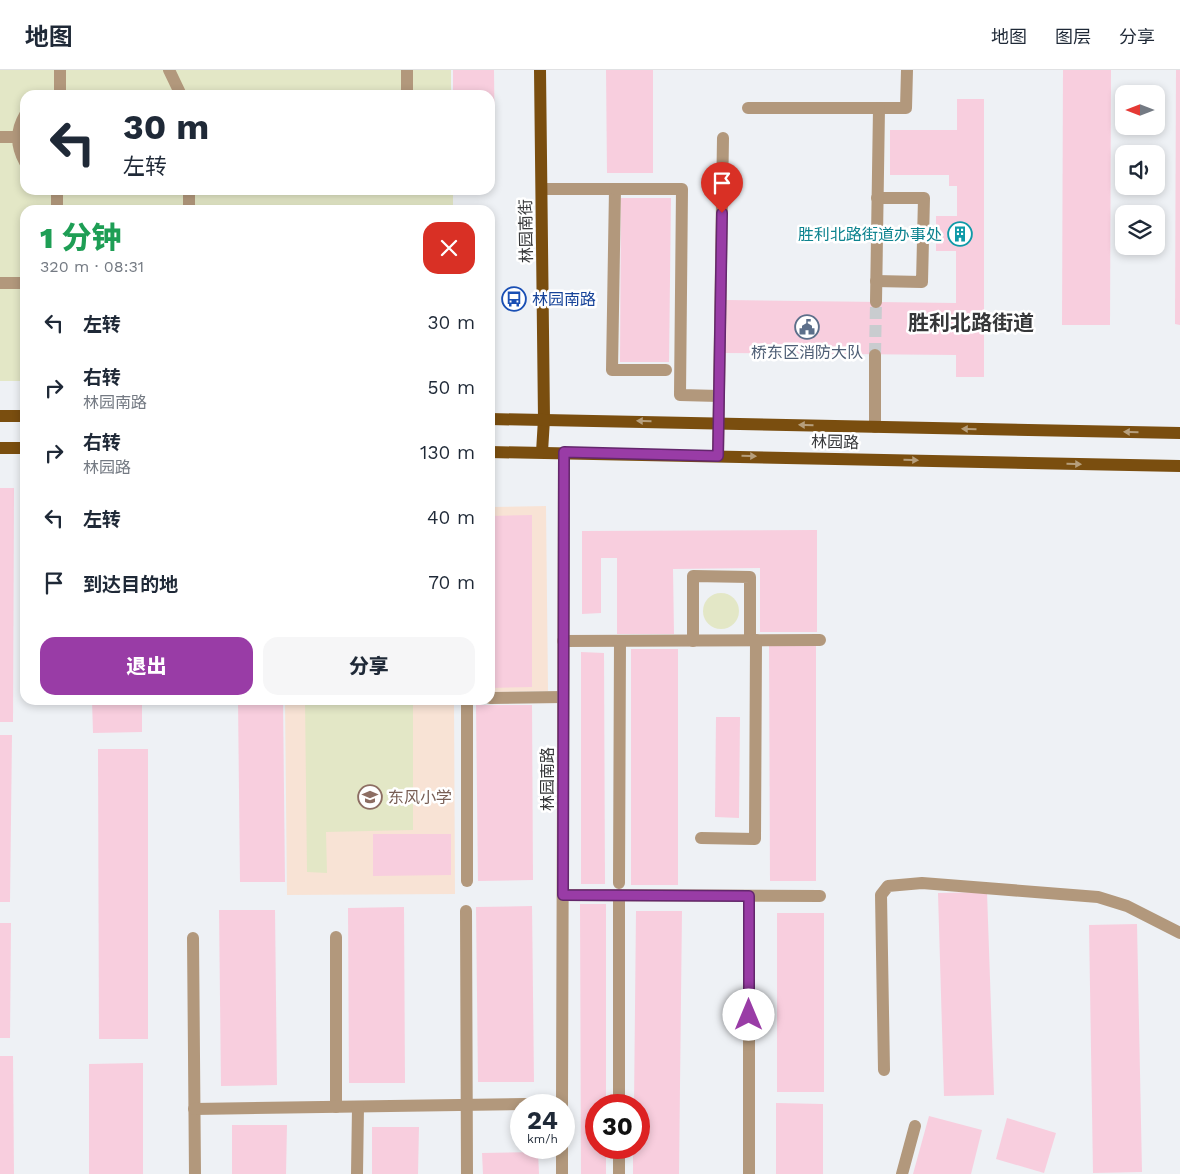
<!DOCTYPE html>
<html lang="zh">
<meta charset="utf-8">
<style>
:root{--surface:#fff;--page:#f6f6f7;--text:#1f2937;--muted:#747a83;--line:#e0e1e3;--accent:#993ca6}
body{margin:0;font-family:"Work Sans","Noto Sans SC",sans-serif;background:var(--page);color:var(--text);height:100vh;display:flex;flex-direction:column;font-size:19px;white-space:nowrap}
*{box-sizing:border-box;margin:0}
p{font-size:16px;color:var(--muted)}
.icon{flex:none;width:28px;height:28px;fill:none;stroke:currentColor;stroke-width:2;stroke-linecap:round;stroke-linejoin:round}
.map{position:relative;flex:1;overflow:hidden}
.side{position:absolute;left:20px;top:135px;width:475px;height:500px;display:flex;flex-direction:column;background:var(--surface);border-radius:15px;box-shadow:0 2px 8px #0003}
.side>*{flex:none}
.banner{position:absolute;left:20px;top:20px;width:475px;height:105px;border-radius:15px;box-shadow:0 2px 8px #0003;background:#fff;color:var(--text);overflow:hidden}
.needle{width:32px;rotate:270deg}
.buttons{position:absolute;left:1115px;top:15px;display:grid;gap:10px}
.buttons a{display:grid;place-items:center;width:50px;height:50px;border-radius:10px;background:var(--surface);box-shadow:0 2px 8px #0003;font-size:25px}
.speed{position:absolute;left:510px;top:1024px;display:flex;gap:10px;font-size:25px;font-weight:700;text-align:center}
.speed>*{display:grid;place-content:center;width:65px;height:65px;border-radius:50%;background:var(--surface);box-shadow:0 2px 8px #0003;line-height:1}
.speed small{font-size:12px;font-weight:400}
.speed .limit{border:8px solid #d22;background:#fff;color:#111}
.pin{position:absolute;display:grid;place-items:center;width:42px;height:42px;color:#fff;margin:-51px -21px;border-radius:50% 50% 50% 0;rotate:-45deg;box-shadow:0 0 5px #0007}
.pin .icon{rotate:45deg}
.me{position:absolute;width:55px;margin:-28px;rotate:0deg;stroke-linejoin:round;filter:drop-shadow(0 0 4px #0008)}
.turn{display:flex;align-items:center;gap:18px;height:105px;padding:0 20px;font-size:22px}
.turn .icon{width:65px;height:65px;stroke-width:2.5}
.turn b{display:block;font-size:35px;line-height:42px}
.round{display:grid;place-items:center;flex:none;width:52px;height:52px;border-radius:15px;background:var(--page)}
.overview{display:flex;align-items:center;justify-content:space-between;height:85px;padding:0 20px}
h1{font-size:30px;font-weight:800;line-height:38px;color:#1e9e55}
.button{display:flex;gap:10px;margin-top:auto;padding:10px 20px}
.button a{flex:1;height:58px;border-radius:15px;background:var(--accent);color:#fff;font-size:20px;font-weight:800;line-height:58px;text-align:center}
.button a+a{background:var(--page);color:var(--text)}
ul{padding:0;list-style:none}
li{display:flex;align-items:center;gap:15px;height:65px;padding:0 20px}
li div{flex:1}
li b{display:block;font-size:19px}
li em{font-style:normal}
header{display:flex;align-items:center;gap:30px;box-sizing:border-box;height:70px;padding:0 25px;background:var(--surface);border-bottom:1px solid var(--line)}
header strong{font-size:24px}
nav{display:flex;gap:28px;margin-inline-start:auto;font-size:18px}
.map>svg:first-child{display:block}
.education{fill:#f8e3d5}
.green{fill:#e3e7c6}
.building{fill:#f8cede}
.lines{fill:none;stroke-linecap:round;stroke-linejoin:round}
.minor-tunnel{stroke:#c9cccf;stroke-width:12;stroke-dasharray:12 6;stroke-linecap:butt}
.minor{stroke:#b2987c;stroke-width:12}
.major{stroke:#7a4e0f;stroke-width:12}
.oneway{fill:#b69e7b}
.route-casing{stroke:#63276c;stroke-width:12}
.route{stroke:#993ca6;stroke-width:9}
.labels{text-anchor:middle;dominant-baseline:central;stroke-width:5;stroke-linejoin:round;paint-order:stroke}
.street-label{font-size:16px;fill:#363739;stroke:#fff}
.culture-label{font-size:16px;fill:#0d838f;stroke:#fff;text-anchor:end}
.transit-label{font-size:16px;fill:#164399;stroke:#fff;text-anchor:start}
.service-label{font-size:16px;fill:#4e5e75;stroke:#fff}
.education-label{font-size:16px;fill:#785e54;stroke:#fff;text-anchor:start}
.district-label{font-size:21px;font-weight:bold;fill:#363739;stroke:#fff}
</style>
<header>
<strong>地图</strong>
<nav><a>地图</a><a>图层</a><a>分享</a></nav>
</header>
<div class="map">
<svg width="1180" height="1104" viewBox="0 0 1180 1104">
<rect width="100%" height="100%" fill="#eef1f5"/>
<g class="education">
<polygon points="546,436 548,621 490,622 490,437"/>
<polygon points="285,630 454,630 455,824 287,825"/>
</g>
<g class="green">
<polygon points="0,0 451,0 451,25 25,25 25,120 453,120 453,140 25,140 25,311 0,311"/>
<circle cx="721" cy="541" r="18"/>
<polygon points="305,630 413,630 413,760 326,762 327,803 307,802"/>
</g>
<g class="building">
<polygon points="453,0 494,0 495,90 490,90 490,25 453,25"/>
<polygon points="606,0 653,0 653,103 607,103"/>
<polygon points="1063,0 1111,0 1110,255 1062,255"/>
<polygon points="1176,0 1180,0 1180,255 1175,254"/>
<polygon points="957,29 984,29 984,307 956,307 956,285 725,283 726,230 956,233 956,181 936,181 936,146 957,146 957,116 949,116 949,105 890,105 890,60 957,60"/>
<polygon points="621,128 671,128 669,292 620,292"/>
<polygon points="0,418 14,418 13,652 0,652"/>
<polygon points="532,445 532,617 490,618 490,446"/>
<polygon points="817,460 817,562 760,562 760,498 673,499 674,564 617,564 617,488 601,488 601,543 582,544 582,461"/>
<polygon points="769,576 816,576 816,811 770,811"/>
<rect x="631" y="579" width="47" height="236"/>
<polygon points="581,582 604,583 605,814 581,814"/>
<polygon points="92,630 142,630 142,662 93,663"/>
<polygon points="238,630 283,630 285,812 240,812"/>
<polygon points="476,635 532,635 533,810 478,811"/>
<polygon points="716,647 740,647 739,748 715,747"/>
<polygon points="0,665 12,665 10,832 0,832"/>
<polygon points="98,679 148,679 148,969 99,969"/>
<polygon points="373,764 451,764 451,805 373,806"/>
<polygon points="987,822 994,1025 944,1026 938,823"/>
<polygon points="580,834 606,834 606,1035 596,1035 596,1078 606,1078 606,1104 581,1104"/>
<polygon points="532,836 534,1012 478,1012 476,837"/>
<polygon points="404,837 405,1013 349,1013 348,838"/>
<polygon points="219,840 275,840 277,1015 221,1016"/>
<polygon points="636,841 682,841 679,1104 633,1104 633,1078 639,1078 639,1035 634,1035"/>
<rect x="777" y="843" width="47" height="179"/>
<polygon points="0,853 11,853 10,968 0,968"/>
<polygon points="1137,854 1142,1102 1093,1103 1089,855"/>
<polygon points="0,986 13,986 14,1104 0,1104"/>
<polygon points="143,993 143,1104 89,1104 89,994"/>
<polygon points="776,1033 823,1034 823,1104 776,1104"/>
<polygon points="929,1046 982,1060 971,1104 913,1104"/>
<polygon points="1007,1048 1056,1063 1044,1103 996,1089"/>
<polygon points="232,1055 287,1055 286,1104 232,1104"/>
<polygon points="372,1057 419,1057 418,1104 372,1104"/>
<polygon points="538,1082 539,1104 483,1104 482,1083"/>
</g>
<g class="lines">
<polyline class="minor-tunnel" points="875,285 876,232"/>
<g class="minor">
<polyline points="60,0 60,25"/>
<polyline points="169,0 181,25"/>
<polyline points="406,25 407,20 407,0"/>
<polyline points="748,38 906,38 907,0"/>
<path d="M 25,45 C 16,60 16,76 25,92"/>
<polyline points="0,67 17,67"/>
<polyline points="542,119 615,119 612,300 666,300"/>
<polyline points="615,119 682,119 680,325 719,326"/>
<polyline points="57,120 57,140"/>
<polyline points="189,120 189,140"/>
<polyline points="876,211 922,212 924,128 877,128"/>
<polyline points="0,213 25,213"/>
<polyline points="876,232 879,38"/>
<polyline points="875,357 875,285"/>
<polyline points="718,386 723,68"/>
<polyline points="563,571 820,570"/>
<polyline points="693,571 693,506 750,507 750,570"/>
<polyline points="490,628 563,627"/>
<polyline points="467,630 467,811"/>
<polyline points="701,768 755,769 756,570"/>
<polyline points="619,813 620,571"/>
<polyline points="563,825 820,826"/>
<polyline points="619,825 619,1035"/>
<polyline points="749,826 749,1104"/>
<polyline points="466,841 467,1104"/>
<polyline points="336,867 336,1037"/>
<polyline points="193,868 195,1104"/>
<polyline points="884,1000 881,825 888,816 922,813 1098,827 1127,836 1180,863"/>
<polyline points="562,1035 564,383"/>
<polyline points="194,1039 525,1034"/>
<polyline points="619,1078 619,1104"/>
<polyline points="357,1104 358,1037"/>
<polyline points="562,1104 562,1078"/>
<polyline points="902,1104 915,1056"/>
</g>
<g class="major">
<polyline points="540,0 544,349 542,382"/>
<polyline points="0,346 25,346"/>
<polyline points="490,349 1180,363"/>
<polyline points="0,378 25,378"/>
<polyline points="490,382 1180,396"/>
</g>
</g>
<defs><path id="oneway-solid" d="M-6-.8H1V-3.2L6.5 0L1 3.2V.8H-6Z" transform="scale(1.25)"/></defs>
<g class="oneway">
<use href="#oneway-solid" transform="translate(644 351) rotate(-179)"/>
<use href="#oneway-solid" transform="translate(806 355) rotate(-179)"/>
<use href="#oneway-solid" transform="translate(969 359) rotate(-179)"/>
<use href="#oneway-solid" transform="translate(1131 362) rotate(-179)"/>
<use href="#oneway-solid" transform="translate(749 386) rotate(1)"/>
<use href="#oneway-solid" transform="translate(911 390) rotate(1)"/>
<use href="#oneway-solid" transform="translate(1074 394) rotate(1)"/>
</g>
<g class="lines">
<g class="route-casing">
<polyline id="route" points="722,143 718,386 564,382 563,825 749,826 749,945"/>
</g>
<use href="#route" class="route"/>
</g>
<defs>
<g id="building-ring" transform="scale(1.25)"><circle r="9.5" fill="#fff" stroke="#0f9aa8" stroke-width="1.5"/><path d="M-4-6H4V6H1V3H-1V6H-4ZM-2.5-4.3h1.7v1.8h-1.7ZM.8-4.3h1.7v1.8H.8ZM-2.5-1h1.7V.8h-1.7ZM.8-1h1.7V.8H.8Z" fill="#0f9aa8"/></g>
<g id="bus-ring" transform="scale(1.25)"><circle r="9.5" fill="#fff" stroke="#1a4fb4" stroke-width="1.5"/><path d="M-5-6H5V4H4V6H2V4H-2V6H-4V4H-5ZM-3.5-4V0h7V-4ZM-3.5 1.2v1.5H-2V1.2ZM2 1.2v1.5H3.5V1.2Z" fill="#1a4fb4"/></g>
<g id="civic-ring" transform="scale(1.25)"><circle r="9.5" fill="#fff" stroke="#5c6f8a" stroke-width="1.5"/><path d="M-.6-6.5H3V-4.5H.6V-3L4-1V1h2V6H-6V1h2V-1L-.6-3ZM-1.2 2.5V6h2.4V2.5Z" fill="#5c6f8a"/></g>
<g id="school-ring" transform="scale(1.25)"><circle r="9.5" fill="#fff" stroke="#8d6e63" stroke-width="1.5"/><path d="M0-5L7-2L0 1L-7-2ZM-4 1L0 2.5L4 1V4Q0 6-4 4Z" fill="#8d6e63"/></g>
</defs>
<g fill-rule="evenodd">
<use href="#building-ring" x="960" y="164"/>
<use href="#bus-ring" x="514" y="229"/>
<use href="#civic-ring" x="807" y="257"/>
<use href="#school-ring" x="370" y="727"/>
</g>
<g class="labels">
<g class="street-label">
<text transform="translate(526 161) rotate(-91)">林园南街</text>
<text transform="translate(835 372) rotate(1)">林园路</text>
<text transform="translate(547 709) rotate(-90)">林园南路</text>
</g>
<g class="culture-label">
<text x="942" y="164">胜利北路街道办事处</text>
</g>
<g class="transit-label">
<text x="532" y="229">林园南路</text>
</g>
<g class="service-label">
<text x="807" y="282">桥东区消防大队</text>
</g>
<g class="education-label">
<text x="388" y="727">东风小学</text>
</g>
<g class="district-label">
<text x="971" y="252">胜利北路街道</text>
</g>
</g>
</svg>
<div class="buttons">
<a><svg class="needle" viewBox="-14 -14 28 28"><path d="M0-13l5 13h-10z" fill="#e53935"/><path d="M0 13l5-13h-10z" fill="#747a83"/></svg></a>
<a><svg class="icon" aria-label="sound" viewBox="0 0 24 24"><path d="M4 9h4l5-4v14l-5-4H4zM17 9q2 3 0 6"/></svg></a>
<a><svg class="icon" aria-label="layers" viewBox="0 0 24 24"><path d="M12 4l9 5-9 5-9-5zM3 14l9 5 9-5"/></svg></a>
</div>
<div class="speed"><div>24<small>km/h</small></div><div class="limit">30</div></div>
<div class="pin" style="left:722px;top:143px;background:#d93025"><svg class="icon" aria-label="arrive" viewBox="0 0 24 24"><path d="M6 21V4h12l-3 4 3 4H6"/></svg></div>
<svg class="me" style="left:749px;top:945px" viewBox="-20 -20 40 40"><circle r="19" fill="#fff"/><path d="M0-13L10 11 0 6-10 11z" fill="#993ca6"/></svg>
<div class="banner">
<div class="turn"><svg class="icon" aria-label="left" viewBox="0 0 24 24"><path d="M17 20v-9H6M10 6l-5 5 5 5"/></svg><div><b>30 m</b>左转</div></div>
</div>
<section class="side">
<div class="overview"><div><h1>1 分钟</h1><p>320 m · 08:31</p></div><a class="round" style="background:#d93025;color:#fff"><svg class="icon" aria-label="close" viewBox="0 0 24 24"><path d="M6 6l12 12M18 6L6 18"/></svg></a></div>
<ul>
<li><svg class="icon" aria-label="left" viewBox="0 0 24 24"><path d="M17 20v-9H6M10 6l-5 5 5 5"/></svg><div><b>左转</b></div><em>30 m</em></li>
<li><svg class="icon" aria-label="right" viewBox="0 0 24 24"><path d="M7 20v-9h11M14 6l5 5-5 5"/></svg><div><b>右转</b><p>林园南路</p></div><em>50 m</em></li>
<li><svg class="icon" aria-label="right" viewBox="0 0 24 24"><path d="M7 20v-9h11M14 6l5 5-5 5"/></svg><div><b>右转</b><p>林园路</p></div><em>130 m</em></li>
<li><svg class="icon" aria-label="left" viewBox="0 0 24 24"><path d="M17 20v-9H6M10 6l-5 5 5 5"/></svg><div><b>左转</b></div><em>40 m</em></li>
<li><svg class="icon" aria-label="arrive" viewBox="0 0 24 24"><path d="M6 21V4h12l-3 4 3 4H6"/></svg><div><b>到达目的地</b></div><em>70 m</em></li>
</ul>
<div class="button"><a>退出</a><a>分享</a></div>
</section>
</div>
